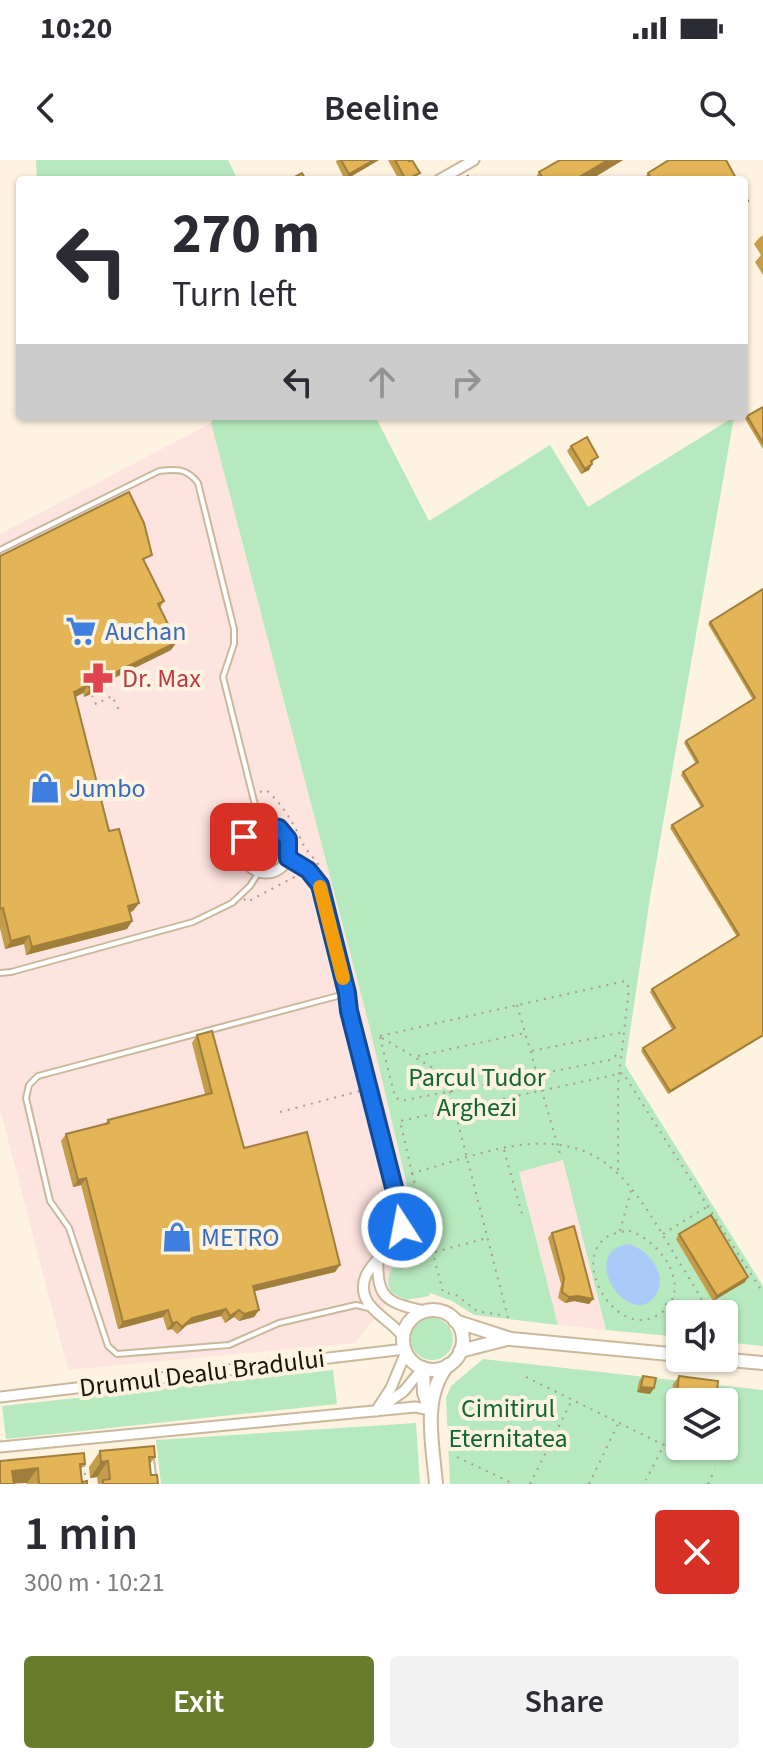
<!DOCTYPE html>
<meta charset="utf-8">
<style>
:root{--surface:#fff;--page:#f2f2f3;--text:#2b2b33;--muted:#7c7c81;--accent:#697c2b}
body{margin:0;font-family:"Source Sans 3",sans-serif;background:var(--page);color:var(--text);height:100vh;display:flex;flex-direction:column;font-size:30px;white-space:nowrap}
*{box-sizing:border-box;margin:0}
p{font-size:26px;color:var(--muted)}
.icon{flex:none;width:44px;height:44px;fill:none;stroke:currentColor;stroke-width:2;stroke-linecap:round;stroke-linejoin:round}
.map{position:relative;height:1324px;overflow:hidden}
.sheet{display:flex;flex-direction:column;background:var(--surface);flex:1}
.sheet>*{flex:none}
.hud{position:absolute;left:16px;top:16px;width:732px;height:244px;border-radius:8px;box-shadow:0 2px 6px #0004;background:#fff;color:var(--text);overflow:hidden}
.tools{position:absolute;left:666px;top:1140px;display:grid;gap:16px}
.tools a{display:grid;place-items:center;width:72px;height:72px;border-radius:8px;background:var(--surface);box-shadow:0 2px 6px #0004;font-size:40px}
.pin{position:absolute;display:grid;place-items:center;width:68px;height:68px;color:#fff;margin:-34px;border-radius:16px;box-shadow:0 4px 12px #0006}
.me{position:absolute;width:88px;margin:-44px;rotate:349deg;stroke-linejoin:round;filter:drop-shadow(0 0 6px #0008)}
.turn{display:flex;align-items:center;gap:28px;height:168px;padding:0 24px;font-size:36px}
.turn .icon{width:104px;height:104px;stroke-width:2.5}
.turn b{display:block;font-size:56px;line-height:68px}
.lanes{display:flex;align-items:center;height:76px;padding:0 24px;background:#0003;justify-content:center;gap:40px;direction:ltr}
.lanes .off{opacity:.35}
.round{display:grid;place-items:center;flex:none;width:84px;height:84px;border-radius:8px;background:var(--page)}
.headline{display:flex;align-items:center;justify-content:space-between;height:136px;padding:0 24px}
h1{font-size:48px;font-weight:600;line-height:60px}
.cta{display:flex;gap:16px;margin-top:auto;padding:16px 24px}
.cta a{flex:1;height:92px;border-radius:8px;background:var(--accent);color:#fff;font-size:32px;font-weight:600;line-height:92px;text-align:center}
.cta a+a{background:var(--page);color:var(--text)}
.status{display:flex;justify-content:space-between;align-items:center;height:56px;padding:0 40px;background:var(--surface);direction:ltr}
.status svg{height:22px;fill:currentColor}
header{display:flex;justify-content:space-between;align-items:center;height:104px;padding:0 24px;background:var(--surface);font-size:36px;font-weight:600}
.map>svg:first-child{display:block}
.commercial{fill:#fee4df}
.green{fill:#b7e9be;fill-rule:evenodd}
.water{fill:#abc9f9}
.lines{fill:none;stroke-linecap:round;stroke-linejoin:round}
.lane-casing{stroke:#c9b99c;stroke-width:8}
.street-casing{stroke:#c9b99c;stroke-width:13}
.secondary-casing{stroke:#c9b99c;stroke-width:16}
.path{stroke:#a79e8e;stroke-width:2;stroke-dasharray:2 6;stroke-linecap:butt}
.lane{stroke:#fff;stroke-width:4}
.street{stroke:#fff;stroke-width:9}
.secondary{stroke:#fff;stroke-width:12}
.wall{fill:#c49c4a}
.shaded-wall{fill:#a07f3c}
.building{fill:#e4b556;stroke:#a07f3c;stroke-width:2}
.route-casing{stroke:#114b97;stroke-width:20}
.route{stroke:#1a73e8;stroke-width:14}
.slow{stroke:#f59e0b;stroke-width:14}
.labels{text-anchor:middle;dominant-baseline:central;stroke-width:8;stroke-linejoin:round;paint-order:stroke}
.shop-label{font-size:26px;fill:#366cbe;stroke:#fef3e1;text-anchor:start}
.health-label{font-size:26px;fill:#be3a42;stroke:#fef3e1;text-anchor:start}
.park-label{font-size:26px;fill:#0d692d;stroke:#fef3e1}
.street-label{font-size:26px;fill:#1a1409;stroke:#fef3e1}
</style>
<div class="status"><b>10:20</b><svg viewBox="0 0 49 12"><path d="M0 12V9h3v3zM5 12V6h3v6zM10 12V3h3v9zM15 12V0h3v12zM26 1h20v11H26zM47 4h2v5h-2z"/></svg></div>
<header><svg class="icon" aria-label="back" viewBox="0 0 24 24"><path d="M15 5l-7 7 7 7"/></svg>Beeline<svg class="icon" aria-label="search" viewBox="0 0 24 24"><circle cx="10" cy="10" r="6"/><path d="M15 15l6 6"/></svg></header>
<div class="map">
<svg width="763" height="1324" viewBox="0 0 763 1324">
<rect width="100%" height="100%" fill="#fef3e1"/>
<g class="commercial">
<polygon points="211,263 369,865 426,1106 425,1113 429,1133 391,1139 355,1183 68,1210 0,949 0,374"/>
<polygon points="564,1000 606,1170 558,1165 519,1011"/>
</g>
<g class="green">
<polygon points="36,0 228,0 238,20 37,20"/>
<path d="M 214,256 L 375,256 L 429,361 L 550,285 L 588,347 L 734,257 L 650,738 L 625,905 L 763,1126 L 763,1186 L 724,1182 L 724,1154 L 680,1154 L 680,1177 L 606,1170 L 563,1000 L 519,1012 L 558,1165 L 474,1155 L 452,1141 L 430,1133 L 429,1136 L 406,1140 L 391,1132 C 385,1119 390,1109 400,1100 L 405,1110 L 417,1101 L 411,1092 L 419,1076 L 369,865 L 211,263 Z"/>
<circle cx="266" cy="689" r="20"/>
<circle cx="432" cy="1179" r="21"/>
<path d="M 483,1199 L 763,1230 L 763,1324 L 450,1324 L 446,1238 L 451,1226 ZM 680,1242 L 724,1242 L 724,1286 L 680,1286 Z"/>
<polygon points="333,1210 337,1244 6,1279 2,1246"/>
<polygon points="416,1263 420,1324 161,1324 156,1280"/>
</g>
<path class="water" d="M 627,1084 C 647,1088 670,1115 655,1136 C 630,1171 577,1094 627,1084 Z"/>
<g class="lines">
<g class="lane-casing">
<g id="lane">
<path d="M 0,390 L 159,311 C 176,309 187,308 198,323 L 234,469 L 234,484 L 223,517 L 260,665"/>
<polyline points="0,813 11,812 193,762 232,743 250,726 259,712"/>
<polyline points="345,834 38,916 29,925 26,938 50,1041 69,1068 108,1186 117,1194 229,1185 279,1163 356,1145 369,1148"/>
<polyline points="151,1299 154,1324"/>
</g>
</g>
<g class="street-casing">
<g id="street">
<polyline points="439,20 474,0"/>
<circle cx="266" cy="689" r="24"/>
<path d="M 288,698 L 308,710 L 320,725 L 347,833 L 349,851 L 402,1059 C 402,1090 349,1107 367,1141 C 375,1155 394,1163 403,1177"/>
<path d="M 378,1101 C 376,1140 390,1143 424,1151"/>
<polyline points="0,1237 405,1189"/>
<polyline points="379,1249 404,1231 423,1208"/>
<polyline points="376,1251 391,1228 406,1192"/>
<polyline points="0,1287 415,1247 431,1250"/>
</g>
</g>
<g class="secondary-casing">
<g id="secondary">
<circle cx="433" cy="1180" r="30"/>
<polyline points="455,1161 511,1179 680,1195"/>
<polyline points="460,1191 507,1179"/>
<polyline points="708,1198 763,1203"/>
<polyline points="423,1208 424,1233 429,1247"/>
<path d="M 436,1324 C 433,1285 421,1238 448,1205"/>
</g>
</g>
<g class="path">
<polyline points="92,535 96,544 112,536 121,554"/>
<path d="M 260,632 L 266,630 C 283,644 295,666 304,686 C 308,693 317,701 319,706"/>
<polyline points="233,694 230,674 236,663 247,661 249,655"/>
<polyline points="244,739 247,742 298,715"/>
<polyline points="517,845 561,997"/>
<polyline points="380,876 625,821 629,828 618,925 618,1010"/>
<polyline points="380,877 395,937 401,941 610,900 619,893"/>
<polyline points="382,878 433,908 450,931 509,1162"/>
<polyline points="532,891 624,872"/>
<polyline points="418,896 525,873"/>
<polyline points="280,952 360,931"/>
<polyline points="504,990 522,1054"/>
<polyline points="412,1013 443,1132 456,1135 477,1151 506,1156"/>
<polyline points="620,1071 632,1027"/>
<path d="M 629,1071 C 659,1079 695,1128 661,1153 C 613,1189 554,1075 629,1071 Z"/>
<polyline points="663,1074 708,1046"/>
<polyline points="435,1092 487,1078"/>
<polyline points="665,1144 706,1154"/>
<path d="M 709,1154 C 698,1130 682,1108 669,1085 C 634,1028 607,979 531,984 C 494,986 448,1004 412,1013 L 400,961 L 623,913 L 763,1133"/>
<polyline points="526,1217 664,1285 646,1320"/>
<polyline points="457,1297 514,1324"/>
<polyline points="84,1305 86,1324"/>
<polyline points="530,1324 572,1240"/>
<polyline points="589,1324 618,1264"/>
<polyline points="708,1324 715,1309"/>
</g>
<use href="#lane" class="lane"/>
<use href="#street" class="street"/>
<use href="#secondary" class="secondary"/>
</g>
<g class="wall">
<polygon points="337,0 379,0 345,20 336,2"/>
<polygon points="388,0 409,0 416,19 399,20"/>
<polygon points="623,0 590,20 534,20 539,12"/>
<polygon points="727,0 726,1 737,20 643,20 648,13"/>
<polygon points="763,75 763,115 755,102 761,95 754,84 759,78"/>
<polygon points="763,247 763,289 745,259 747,256"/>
<polygon points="571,286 594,302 592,303 589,310 581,314 567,291"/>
<polygon points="0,396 145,403 164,441 160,448 171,490 102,524 98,531 84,537 83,533 75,537 109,671 139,743 133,751 130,752 132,761 127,769 26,795 24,784 5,789 0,768"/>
<polygon points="763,429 763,876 668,934 641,891 643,888 672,869 650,832 652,829 737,777 670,668 672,665 701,647 681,615 683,612 696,604 684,583 686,581 753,540 708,464 710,462"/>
<polygon points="197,875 244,988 340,1105 335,1112 254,1131 259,1150 254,1157 239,1161 234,1157 225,1163 221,1156 187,1165 177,1174 172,1169 167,1170 163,1157 118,1169 81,1025 73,1027 61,981 66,974 105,964 108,960 205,934 192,883"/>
<polygon points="552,1073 593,1139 589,1144 574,1141 565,1143 558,1138 561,1124 548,1078"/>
<polygon points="679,1074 745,1122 713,1141 676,1079"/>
<polygon points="643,1216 654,1228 650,1234 637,1232 639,1221"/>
<polygon points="679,1216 716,1242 680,1242 680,1247 678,1250 670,1249 673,1224"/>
<polygon points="100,1291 155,1297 150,1304 151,1315 158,1324 98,1324 97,1317 90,1318 89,1307"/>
<polygon points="0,1301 85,1304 80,1310 82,1322 87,1324 27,1324"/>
</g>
<g class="shaded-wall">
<polygon points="374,0 379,0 345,20 349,14"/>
<polygon points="608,0 623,0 590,20 574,20"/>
<polygon points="592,304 589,310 581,314 585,309"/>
<polygon points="177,482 171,490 102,524 98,531 84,537 90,529 102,519"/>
<polygon points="88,525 83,533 68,541 74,532"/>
<polygon points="139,743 133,751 123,754 128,746"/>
<polygon points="132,761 127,769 26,795 32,787"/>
<polygon points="29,776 24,784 5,789 11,781"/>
<polygon points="763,875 763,876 668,934 670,931"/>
<polygon points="86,1018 81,1025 73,1027 78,1020"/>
<polygon points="340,1105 335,1112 248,1133 253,1126"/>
<polygon points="748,1117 745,1122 713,1141 717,1136"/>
<polygon points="578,1136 593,1139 589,1144 574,1141 565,1143 569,1137"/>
<polygon points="226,1149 221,1156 187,1165 177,1174 182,1167 192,1158"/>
<polygon points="168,1150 163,1157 118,1169 123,1162"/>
<polygon points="239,1150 234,1157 225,1163 230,1156"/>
<polygon points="259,1150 254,1157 239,1161 244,1154"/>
<polygon points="177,1162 172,1169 167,1170 172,1163"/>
<polygon points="641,1227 654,1228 650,1234 637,1232"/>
<polygon points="685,1236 701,1238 698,1242 680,1242 680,1247 678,1250 670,1249 676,1241"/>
<polygon points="108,1301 97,1317 90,1318 101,1302"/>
<polygon points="38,1308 27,1323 3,1324 12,1311"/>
</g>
<g class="building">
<polygon points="341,0 374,0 349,14"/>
<polygon points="395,0 409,0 409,1 412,0 420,13 406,20"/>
<polygon points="560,0 608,0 574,20 544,20 539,12"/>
<polygon points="669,0 726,0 737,20 652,20 648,13"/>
<polygon points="302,13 306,20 289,20"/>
<polygon points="468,16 470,20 460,20"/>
<polygon points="744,33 748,41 744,43"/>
<polygon points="763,247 763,283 747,256"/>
<polygon points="587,277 598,297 591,301 592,304 585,309 571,286"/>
<polygon points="129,332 144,363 152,395 143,399 164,441 158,444 177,482 102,519 103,522 90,529 88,525 74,532 109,671 119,669 139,743 128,746 132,761 32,787 29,776 11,781 3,748 0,749 0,396"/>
<polygon points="763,429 763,875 670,931 643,888 675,868 652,829 739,775 672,665 703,646 683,612 698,602 686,581 755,538 710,462"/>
<polygon points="212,871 244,988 307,972 340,1105 253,1126 259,1150 244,1154 239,1150 230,1156 226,1149 192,1158 182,1167 177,1162 172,1163 168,1150 123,1162 86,1018 78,1020 66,974 109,963 108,960 212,933 197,875"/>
<polygon points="711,1055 748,1117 717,1136 679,1074"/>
<polygon points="574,1066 593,1139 578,1136 569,1137 562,1132 564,1118 552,1073"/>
<polygon points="643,1216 656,1218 654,1228 641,1227"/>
<polygon points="679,1216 718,1221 716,1242 701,1242 701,1238 685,1236 684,1241 676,1241"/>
<polygon points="154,1286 155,1297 149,1297 151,1315 157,1315 158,1324 103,1324 103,1320 110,1319 108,1301 101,1302 100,1291"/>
<polygon points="84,1293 85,1304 80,1304 82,1322 87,1321 87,1324 39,1324 38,1308 12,1311 14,1324 0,1324 0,1301"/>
</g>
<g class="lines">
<g class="route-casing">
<polyline id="route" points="244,677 260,665 279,668 288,679 288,698 308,710 320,725 347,833 349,851 402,1059 402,1067"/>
</g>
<use href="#route" class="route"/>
<polyline class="slow" points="320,727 343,818"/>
</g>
<defs>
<g id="supermarket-bare" transform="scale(2.4)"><path d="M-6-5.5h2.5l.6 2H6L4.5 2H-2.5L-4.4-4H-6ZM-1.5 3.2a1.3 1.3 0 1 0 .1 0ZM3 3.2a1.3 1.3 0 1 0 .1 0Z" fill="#3f7fe0" stroke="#fef3e1" stroke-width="2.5" paint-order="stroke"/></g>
<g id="pharmacy-bare" transform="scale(2.4)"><path d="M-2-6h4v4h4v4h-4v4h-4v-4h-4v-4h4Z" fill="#e0444e" stroke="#fef3e1" stroke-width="2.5" paint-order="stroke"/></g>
<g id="shop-bare" transform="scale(2.4)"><path d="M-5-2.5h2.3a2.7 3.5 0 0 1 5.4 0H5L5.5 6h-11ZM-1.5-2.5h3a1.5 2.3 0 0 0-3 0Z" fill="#3f7fe0" stroke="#fef3e1" stroke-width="2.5" paint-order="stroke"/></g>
</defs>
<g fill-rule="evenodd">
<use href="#supermarket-bare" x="81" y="471"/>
<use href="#pharmacy-bare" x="98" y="518"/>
<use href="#shop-bare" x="45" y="628"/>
<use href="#shop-bare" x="177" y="1077"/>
</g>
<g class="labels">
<g class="shop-label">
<text x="105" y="471">Auchan</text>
<text x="69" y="628">Jumbo</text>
<text x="201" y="1077">METRO</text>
</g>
<g class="health-label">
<text x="122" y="518">Dr. Max</text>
</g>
<g class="park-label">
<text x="477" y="917">Parcul Tudor<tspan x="477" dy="30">Arghezi</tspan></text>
<text x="508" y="1248">Cimitirul<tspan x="508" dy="30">Eternitatea</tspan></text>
</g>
<g class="street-label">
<text transform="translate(202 1213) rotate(-7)">Drumul Dealu Bradului</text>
</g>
</g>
</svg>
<div class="tools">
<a><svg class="icon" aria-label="sound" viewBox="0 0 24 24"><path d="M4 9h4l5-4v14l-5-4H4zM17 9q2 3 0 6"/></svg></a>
<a><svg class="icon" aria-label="layers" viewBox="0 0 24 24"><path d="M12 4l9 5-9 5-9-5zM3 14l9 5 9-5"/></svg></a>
</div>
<div class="pin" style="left:244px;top:677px;background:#d93025"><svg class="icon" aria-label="arrive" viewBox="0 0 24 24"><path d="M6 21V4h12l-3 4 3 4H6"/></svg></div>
<svg class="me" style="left:402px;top:1067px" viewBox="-20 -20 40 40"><circle r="17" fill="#1a73e8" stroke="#fff" stroke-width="3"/><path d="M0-11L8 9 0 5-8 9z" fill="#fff"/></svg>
<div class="hud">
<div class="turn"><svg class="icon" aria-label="left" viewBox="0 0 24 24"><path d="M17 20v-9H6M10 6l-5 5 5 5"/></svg><div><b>270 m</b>Turn left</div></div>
<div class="lanes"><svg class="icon" aria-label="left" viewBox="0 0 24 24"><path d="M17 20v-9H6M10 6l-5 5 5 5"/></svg><svg class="icon off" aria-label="ahead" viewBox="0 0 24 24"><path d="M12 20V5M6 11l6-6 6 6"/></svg><svg class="icon off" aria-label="right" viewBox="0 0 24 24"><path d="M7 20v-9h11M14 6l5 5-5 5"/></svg></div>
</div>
</div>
<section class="sheet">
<div class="headline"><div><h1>1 min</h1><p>300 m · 10:21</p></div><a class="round" style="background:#d93025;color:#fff"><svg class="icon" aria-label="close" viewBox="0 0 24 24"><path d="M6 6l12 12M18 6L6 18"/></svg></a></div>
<div class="cta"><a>Exit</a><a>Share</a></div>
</section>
